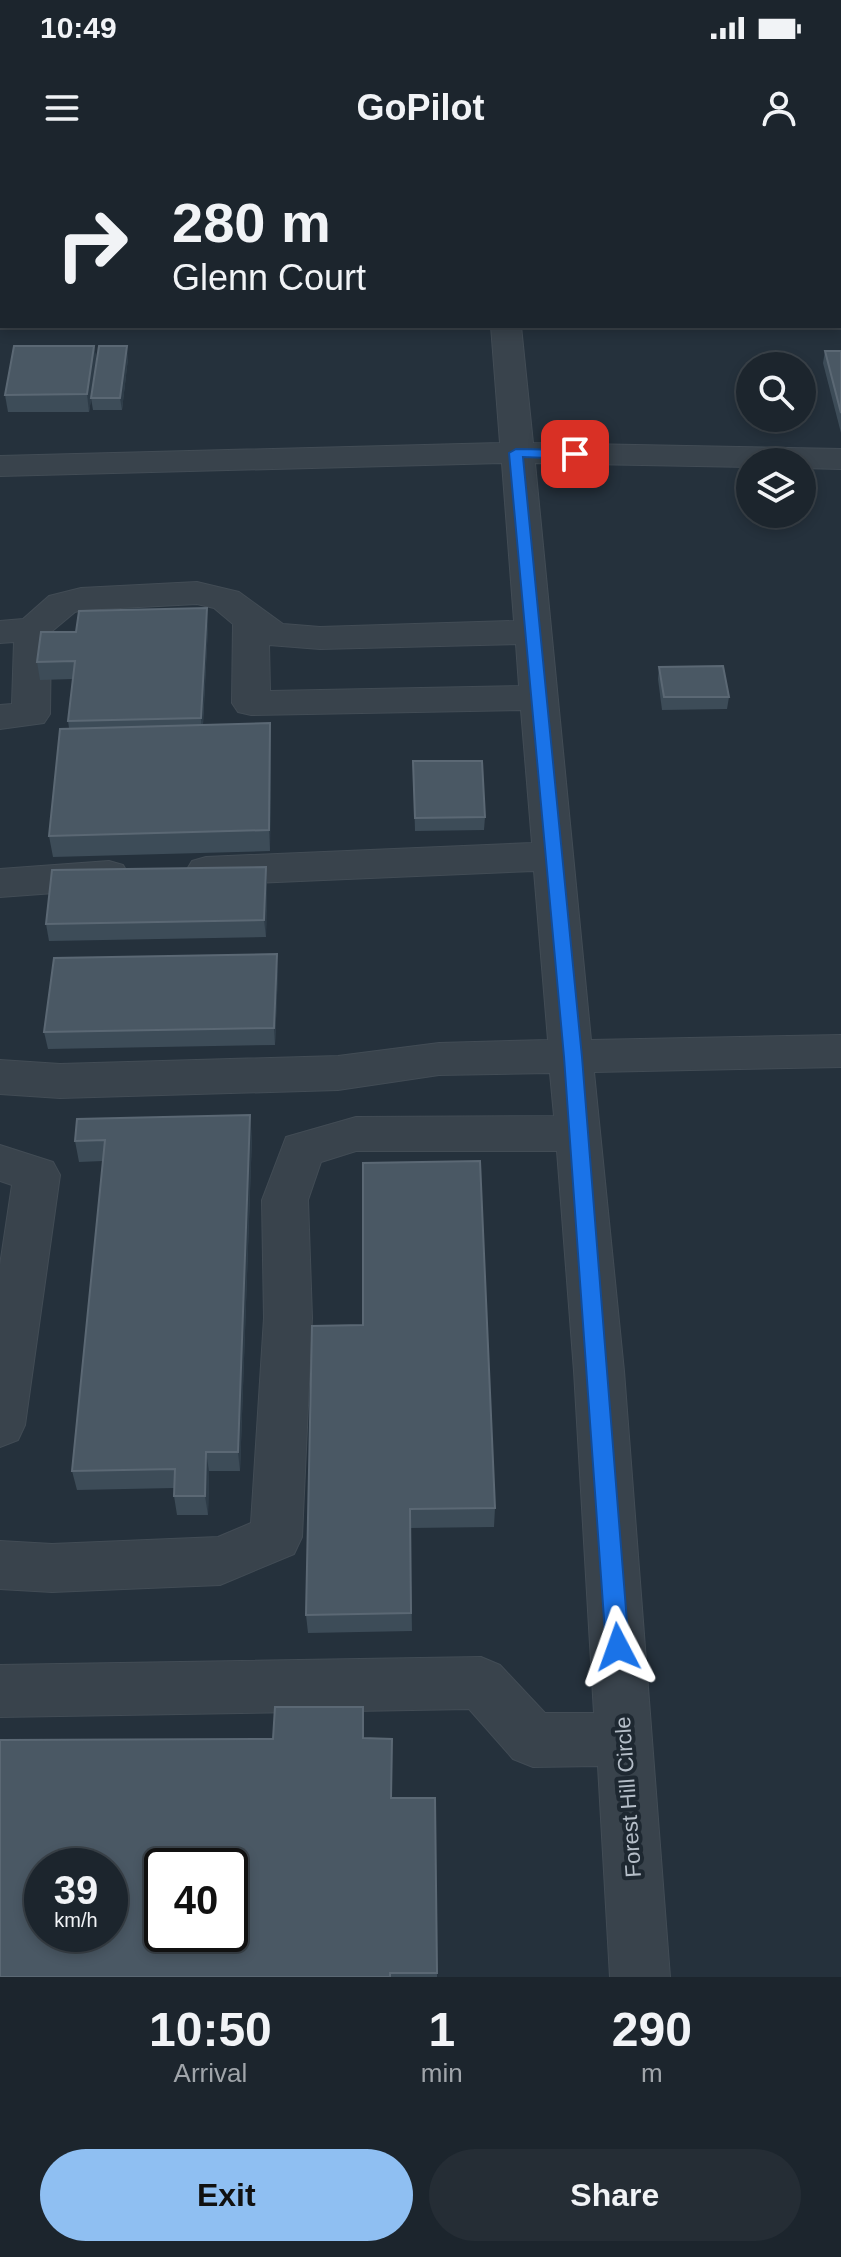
<!DOCTYPE html>
<style>
:root{--surface:#1c252d;--page:#252d35;--text:#f1f3f6;--muted:#a0a5aa;--line:#3a4249;--accent:#8fbff2}
body{margin:0;font-family:Helvetica,sans-serif;background:var(--page);color:var(--text);height:100vh;display:flex;flex-direction:column;font-size:30px;white-space:nowrap}
*{box-sizing:border-box;margin:0}
p{font-size:26px;color:var(--muted)}
.icon{flex:none;width:44px;height:44px;fill:none;stroke:currentColor;stroke-width:2;stroke-linecap:round;stroke-linejoin:round}
.map{position:relative;height:1817px;overflow:hidden}
.details{display:flex;flex-direction:column;background:var(--surface);flex:1}
.details>*{flex:none}
.top-card{position:absolute;left:0px;top:0px;width:842px;height:168px;box-shadow:0 4px 12px #0003,0 0 0 2px var(--line);background:#1c252d;color:var(--text);overflow:hidden}
.fabs{position:absolute;left:736px;top:192px;display:grid;gap:16px}
.fabs a{display:grid;place-items:center;width:80px;height:80px;border-radius:50%;background:var(--surface);box-shadow:0 4px 12px #0003,0 0 0 2px var(--line);font-size:40px}
.speed{position:absolute;left:24px;top:1688px;display:flex;gap:16px;font-size:40px;font-weight:700;text-align:center}
.speed>*{display:grid;place-content:center;width:104px;height:104px;border-radius:50%;background:var(--surface);box-shadow:0 4px 12px #0003,0 0 0 2px var(--line);line-height:1}
.speed small{font-size:20px;font-weight:400}
.speed .limit{border:4px solid #111;border-radius:12px;background:#fff;color:#111}
.pin{position:absolute;display:grid;place-items:center;width:68px;height:68px;color:#fff;margin:-34px;border-radius:16px;box-shadow:0 4px 12px #0006}
.me{position:absolute;width:88px;margin:-44px;rotate:356deg;stroke-linejoin:round;filter:drop-shadow(0 0 6px #0008)}
.turn{display:flex;align-items:center;gap:28px;height:168px;padding:0 40px;font-size:36px}
.turn .icon{width:104px;height:104px;stroke-width:2.5}
.turn b{display:block;font-size:56px;line-height:68px}
.eta{display:flex;justify-content:space-evenly;align-items:center;height:136px;text-align:center}
.eta b{font-size:48px;font-weight:700;line-height:56px}
.action{display:flex;gap:16px;margin-top:auto;padding:16px 40px}
.action a{flex:1;height:92px;border-radius:48px;background:var(--accent);color:#111;font-size:32px;font-weight:700;line-height:92px;text-align:center}
.action a+a{background:var(--page);color:var(--text)}
.status{display:flex;justify-content:space-between;align-items:center;height:56px;padding:0 40px;background:var(--surface);direction:ltr}
.status svg{height:22px;fill:currentColor}
header{display:flex;justify-content:space-between;align-items:center;height:104px;padding:0 40px;background:var(--surface);font-size:36px;font-weight:700}
.map>svg:first-child{display:block}
.lines{fill:none;stroke-linecap:round;stroke-linejoin:round}
.minor-casing{stroke:#424c55;stroke-width:2}
.minor{fill:#39434c;fill-rule:evenodd}
.wall{fill:#3d4c58}
.shaded-wall{fill:#2e3c48}
.building{fill:#4a5864;stroke:#5b6874;stroke-width:2;fill-rule:evenodd}
.route{fill:#1a73e8;stroke:#114b97;stroke-width:2}
.labels{text-anchor:middle;dominant-baseline:central;stroke-width:8;stroke-linejoin:round;paint-order:stroke}
.street-label{font-size:22px;fill:#b5bec8;stroke:#1e2831}
</style>
<div class="status"><b>10:49</b><svg viewBox="0 0 49 12"><path d="M0 12V9h3v3zM5 12V6h3v6zM10 12V3h3v9zM15 12V0h3v12zM26 1h20v11H26zM47 4h2v5h-2z"/></svg></div>
<header><svg class="icon" aria-label="menu" viewBox="0 0 24 24"><path d="M4 6h16M4 12h16M4 18h16"/></svg>GoPilot<svg class="icon" aria-label="person" viewBox="0 0 24 24"><circle cx="12" cy="8" r="4"/><path d="M4 21q1-7 8-7t8 7"/></svg></header>
<div class="map">
<svg width="841" height="1817" viewBox="0 0 841 1817">
<rect width="100%" height="100%" fill="#25313c"/>
<g class="lines">
<g class="minor-casing">
<g id="minor">
<rect x="0" y="31" width="2" height="18"/>
<rect x="0" y="131" width="2" height="18"/>
<path d="M 491,166 L 521,166 L 533,283 L 841,289 L 841,309 L 802,308 L 802,302 L 750,302 L 750,307 L 535,303 L 591,880 L 841,875 L 841,907 L 594,912 L 624,1211 L 670,1817 L 610,1817 L 598,1606 L 533,1607 L 513,1599 L 469,1549 L 0,1557 L 0,1505 L 481,1497 L 500,1505 L 545,1553 L 594,1553 L 574,1211 L 557,991 L 356,991 L 321,1002 L 308,1040 L 312,1158 L 302,1377 L 294,1394 L 220,1425 L 52,1432 L 0,1429 L 0,1381 L 52,1384 L 218,1377 L 251,1363 L 264,1158 L 262,1040 L 286,977 L 356,957 L 554,956 L 550,913 L 439,915 L 338,930 L 60,938 L 0,934 L 0,900 L 60,904 L 338,896 L 439,883 L 548,880 L 534,711 L 206,725 L 192,721 L 186,711 L 192,701 L 206,697 L 532,683 L 521,550 L 251,555 L 238,552 L 232,543 L 233,464 L 214,448 L 197,444 L 82,450 L 75,452 L 51,472 L 50,554 L 44,563 L 0,569 L 0,545 L 12,544 L 14,482 L 0,483 L 0,461 L 23,459 L 49,436 L 81,428 L 197,422 L 239,432 L 283,464 L 320,467 L 514,461 L 502,303 L 0,316 L 0,296 L 500,283 ZM 516,484 L 519,526 L 270,531 L 269,485 L 320,489 Z"/>
<polygon points="109,701 123,705 129,715 123,725 109,729 0,737 0,709"/>
<polygon points="0,985 53,1002 60,1015 25,1265 18,1280 0,1287 0,1105 12,1025 0,1021"/>
</g>
</g>
<use href="#minor" class="minor"/>
</g>
<g class="wall">
<polygon points="0,0 67,0 67,2 2,2 2,18 0,18"/>
<rect x="0" y="49" width="2" height="71"/>
<polygon points="94,186 97,203 89,252 8,252 5,235"/>
<polygon points="825,191 841,191 841,273 823,203"/>
<polygon points="128,198 122,250 93,250 91,238"/>
<polygon points="208,466 203,565 270,563 271,584 270,691 53,697 49,676 69,568 68,561 73,519 40,520 37,502"/>
<polygon points="659,507 729,537 727,549 662,550 658,519"/>
<polygon points="413,601 485,657 484,670 415,671"/>
<polygon points="266,707 267,724 266,777 49,781 46,764"/>
<polygon points="278,811 275,885 48,889 44,872"/>
<polygon points="252,976 240,1311 209,1311 208,1355 177,1355 174,1336 174,1328 77,1330 72,1311 103,1001 79,1002 75,981"/>
<polygon points="312,1166 495,1348 494,1367 410,1368 412,1471 308,1473 306,1455"/>
<polygon points="364,1578 392,1638 435,1638 437,1817 0,1817"/>
</g>
<g class="shaded-wall">
<polygon points="94,186 97,203 89,252 87,234"/>
<polygon points="127,186 128,198 122,250 120,238"/>
<polygon points="207,448 208,466 202,576 201,558"/>
<polygon points="270,563 271,584 270,691 269,670"/>
<polygon points="266,707 267,724 266,777 264,760"/>
<polygon points="277,794 278,811 275,885 274,868"/>
<polygon points="250,955 252,976 240,1311 238,1292"/>
<polygon points="206,1292 209,1311 208,1355 205,1336"/>
</g>
<g class="building">
<polygon points="0,0 63,0 0,2"/>
<rect x="263" y="0" width="117" height="2"/>
<rect x="0" y="49" width="2" height="51"/>
<polygon points="14,186 94,186 87,234 5,235"/>
<polygon points="99,186 127,186 120,238 91,238"/>
<polygon points="825,191 841,191 841,253"/>
<polygon points="207,448 201,558 68,561 75,501 37,502 41,472 76,472 79,451"/>
<polygon points="723,506 729,537 664,537 659,507"/>
<polygon points="270,563 269,670 49,676 60,569"/>
<polygon points="413,601 482,601 485,657 415,658"/>
<polygon points="266,707 264,760 46,764 52,710"/>
<polygon points="277,794 274,868 44,872 54,798"/>
<polygon points="250,955 238,1292 206,1292 205,1336 174,1336 175,1309 72,1311 105,980 75,981 77,959"/>
<polygon points="480,1001 495,1348 410,1349 411,1453 306,1455 312,1166 363,1165 363,1003"/>
<path d="M 275,1547 L 363,1547 L 363,1578 L 392,1579 L 391,1638 L 435,1638 L 437,1813 L 390,1813 L 390,1817 L 0,1817 L 0,1580 L 273,1579 ZM 42,1706 L 110,1706 L 110,1774 L 42,1774 ZM 162,1706 L 230,1706 L 230,1774 L 162,1774 Z"/>
</g>
<polygon class="route" points="516,289 575,290 582,294 575,299 523,297 582,897 629,1487 626,1495 618,1498 610,1495 606,1487 564,897 509,293"/>
<g class="labels">
<g class="street-label">
<text transform="translate(628 1637) rotate(-94)">Forest Hill Circle</text>
</g>
</g>
</svg>
<div class="fabs">
<a><svg class="icon" aria-label="search" viewBox="0 0 24 24"><circle cx="10" cy="10" r="6"/><path d="M15 15l6 6"/></svg></a>
<a><svg class="icon" aria-label="layers" viewBox="0 0 24 24"><path d="M12 4l9 5-9 5-9-5zM3 14l9 5 9-5"/></svg></a>
</div>
<div class="speed"><div>39<small>km/h</small></div><div class="limit">40</div></div>
<div class="pin" style="left:575px;top:294px;background:#d93025"><svg class="icon" aria-label="arrive" viewBox="0 0 24 24"><path d="M6 21V4h12l-3 4 3 4H6"/></svg></div>
<svg class="me" style="left:618px;top:1487px" viewBox="-20 -20 40 40"><path d="M0-17L14 15 0 8-14 15z" fill="#1a73e8" stroke="#fff" stroke-width="4"/></svg>
<div class="top-card">
<div class="turn"><svg class="icon" aria-label="right" viewBox="0 0 24 24"><path d="M7 20v-9h11M14 6l5 5-5 5"/></svg><div><b>280 m</b>Glenn Court</div></div>
</div>
</div>
<section class="details">
<div class="eta">
<div><b>10:50</b><p>Arrival</p></div>
<div><b>1</b><p>min</p></div>
<div><b>290</b><p>m</p></div>
</div>
<div class="action"><a>Exit</a><a>Share</a></div>
</section>
